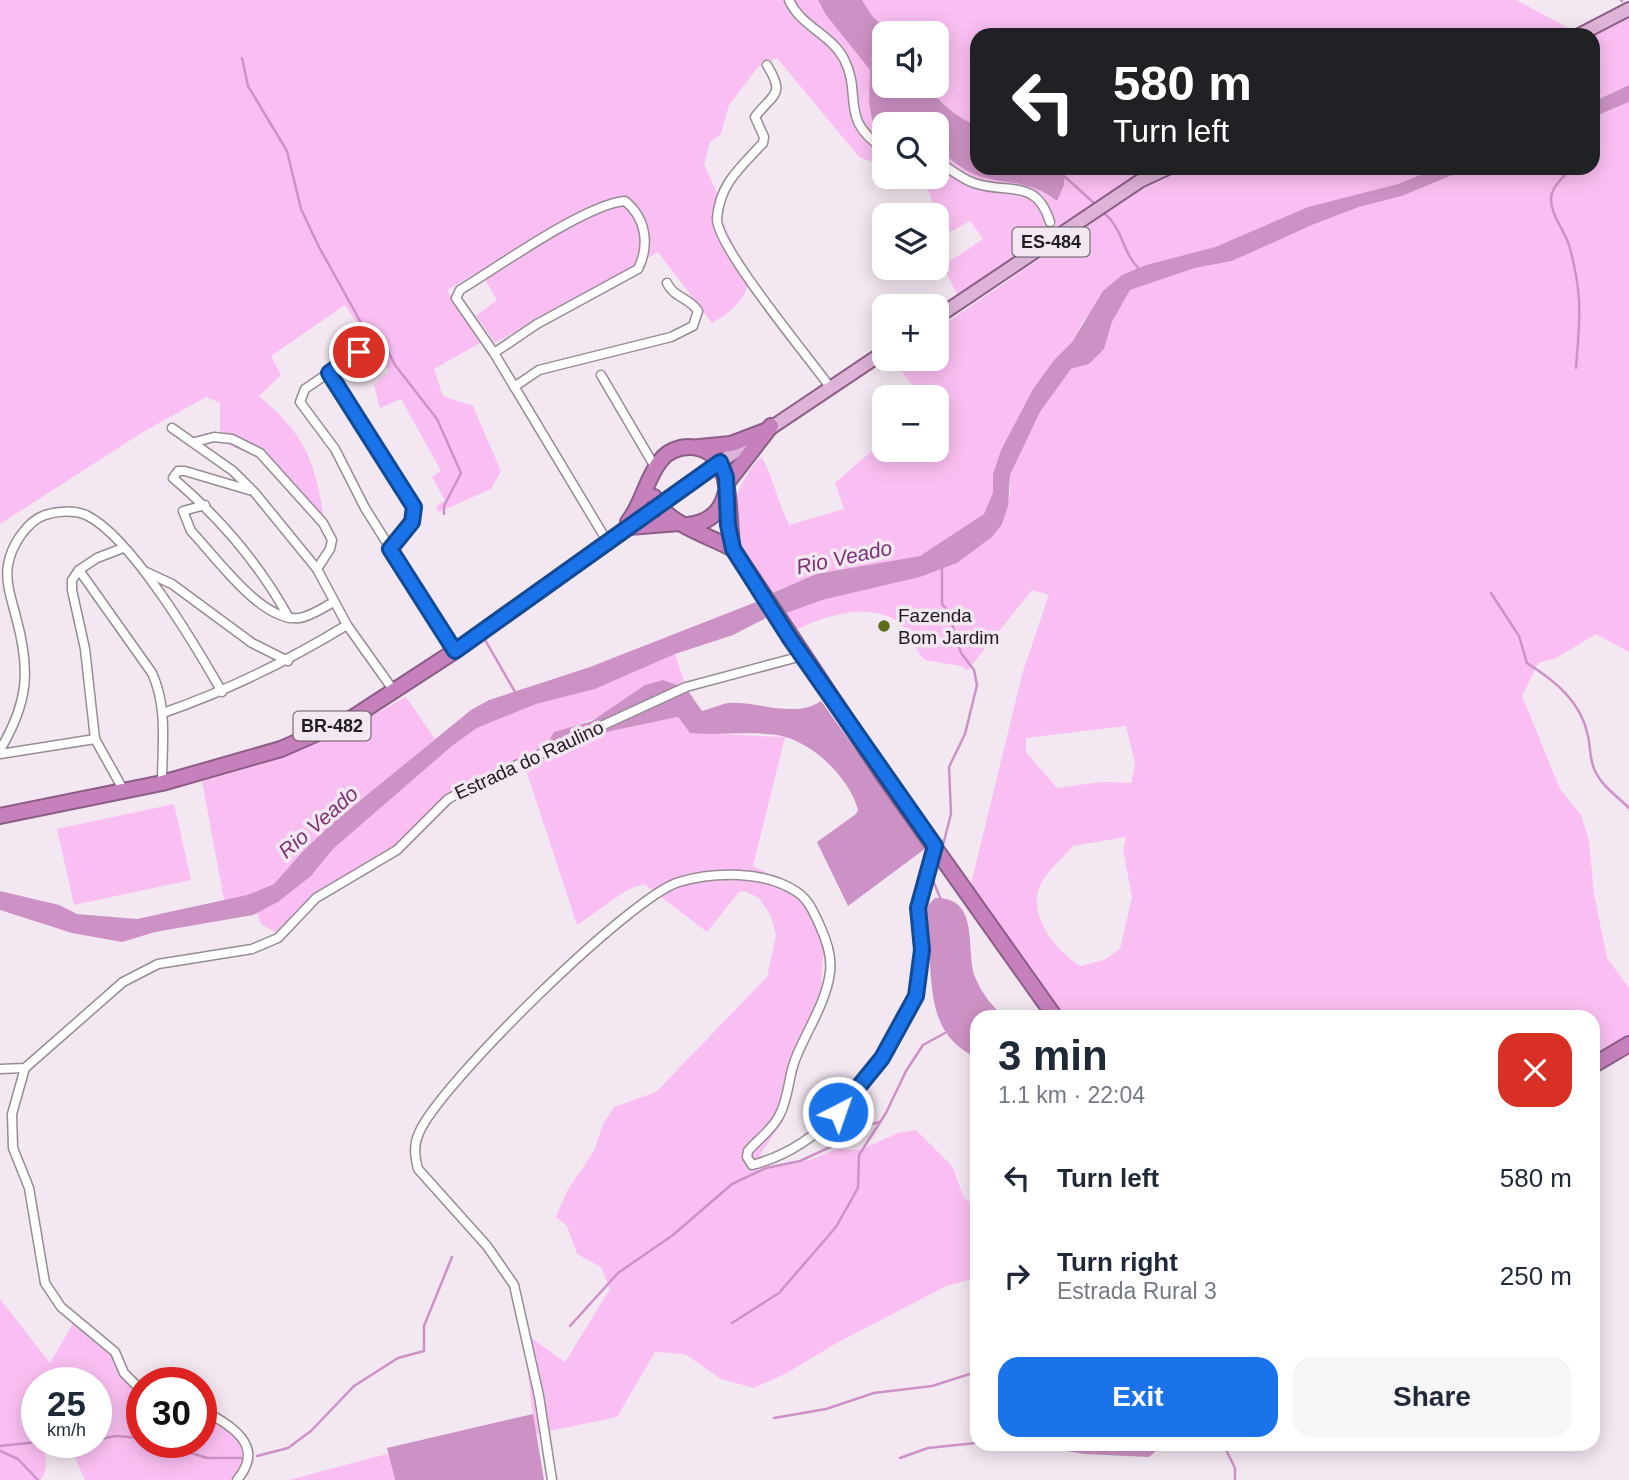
<!DOCTYPE html>
<meta charset="utf-8">
<style>
:root{--surface:#fff;--page:#f6f6f7;--text:#1f2937;--muted:#747a83;--accent:#1a73e8}
body{margin:0;font-family:Helvetica,sans-serif;background:var(--page);color:var(--text);height:100vh;display:flex;flex-direction:column;font-size:26px;white-space:nowrap}
*{box-sizing:border-box;margin:0}
p{font-size:23px;color:var(--muted)}
.icon{flex:none;width:38px;height:38px;fill:none;stroke:currentColor;stroke-width:2;stroke-linecap:round;stroke-linejoin:round}
.map{position:relative;flex:1;overflow:hidden}
.drawer{position:absolute;left:970px;top:1010px;width:630px;height:441px;display:flex;flex-direction:column;background:var(--surface);border-radius:21px;box-shadow:0 4px 18px #0003}
.drawer>*{flex:none}
.guide{position:absolute;left:970px;top:28px;width:630px;height:147px;border-radius:21px;box-shadow:0 4px 18px #0003;background:#202124;color:#fff;overflow:hidden}
.fabs{position:absolute;left:872px;top:21px;display:grid;gap:14px}
.fabs a{display:grid;place-items:center;width:77px;height:77px;border-radius:14px;background:var(--surface);box-shadow:0 4px 18px #0003;font-size:35px}
.speed{position:absolute;left:21px;top:1367px;display:flex;gap:14px;font-size:35px;font-weight:700;text-align:center}
.speed>*{display:grid;place-content:center;width:91px;height:91px;border-radius:50%;background:var(--surface);box-shadow:0 4px 18px #0003;line-height:1}
.speed small{font-size:18px;font-weight:400}
.speed .limit{border:10px solid #d22;background:#fff;color:#111}
.pin{position:absolute;display:grid;place-items:center;width:60px;height:60px;color:#fff;margin:-30px;border:4px solid #fff;border-radius:50%;box-shadow:0 2px 7px #0007}
.me{position:absolute;width:77px;margin:-38px;rotate:41deg;stroke-linejoin:round;filter:drop-shadow(0 0 5px #0008)}
.turn{display:flex;align-items:center;gap:24px;height:147px;padding:0 28px;font-size:32px}
.turn .icon{width:91px;height:91px;stroke-width:2.5}
.turn b{display:block;font-size:49px;line-height:60px}
.round{display:grid;place-items:center;flex:none;width:74px;height:74px;border-radius:21px;background:var(--page)}
.summary{display:flex;align-items:center;justify-content:space-between;height:119px;padding:0 28px}
h1{font-size:42px;font-weight:800;line-height:52px}
.cta{display:flex;gap:14px;margin-top:auto;padding:14px 28px}
.cta a{flex:1;height:80px;border-radius:21px;background:var(--accent);color:#fff;font-size:28px;font-weight:800;line-height:80px;text-align:center}
.cta a+a{background:var(--page);color:var(--text)}
ul{padding:0;list-style:none}
li{display:flex;align-items:center;gap:21px;height:98px;padding:0 28px}
li div{flex:1}
li b{display:block;font-size:26px}
li em{font-style:normal}
.map>svg:first-child{display:block}
.green{fill:#fabff2;fill-rule:evenodd}
.forest{fill:#cd92c5}
.lines{fill:none;stroke-linecap:round;stroke-linejoin:round}
.stream{stroke:#cd92c5;stroke-width:2.5}
.street-casing{stroke:#978c95;stroke-width:11}
.primary-casing{stroke:#8c5e86;stroke-width:16}
.highway-casing{stroke:#8c5e86;stroke-width:18}
.street{stroke:#fff;stroke-width:8}
.primary{stroke:#ddb3d7;stroke-width:12}
.highway{stroke:#c681bd;stroke-width:14}
.route-casing{stroke:#114b97;stroke-width:18}
.route{stroke:#1a73e8;stroke-width:12}
.poi-dot{fill:#5c6e1b;stroke:#f3e7f1;stroke-width:2.5}
.labels{text-anchor:middle;dominant-baseline:central;stroke-width:7;stroke-linejoin:round;paint-order:stroke}
.shield{fill:#f3e7f1;stroke:#5f595e;stroke-width:2}
.shield-label{font-size:18px;font-weight:bold;fill:#201c1f}
.poi-label{font-size:19px;fill:#201c1f;stroke:#f3e7f1;text-anchor:start}
.street-label{font-size:19px;fill:#201c1f;stroke:#f3e7f1}
.water-label{font-size:21px;font-style:italic;fill:#7b3575;stroke:#f3e7f1}
</style>
<div class="map">
<svg width="1629" height="1480" viewBox="0 0 1629 1480">
<rect width="100%" height="100%" fill="#f3e7f1"/>
<g class="green">
<path d="M 0,0 L 818,0 L 826,15 L 870,70 L 869,103 L 875,136 L 884,138 L 884,166 L 859,157 L 777,58 L 758,67 L 729,105 L 721,134 L 710,142 L 704,164 L 721,202 L 718,212 L 748,275 C 749,300 731,311 712,323 L 658,252 L 495,343 L 476,316 L 497,300 L 480,271 L 447,290 L 480,343 L 434,369 L 443,396 L 473,406 L 501,471 L 491,489 L 439,512 L 436,507 L 445,500 L 432,477 L 441,471 L 401,399 L 380,408 L 374,385 L 389,371 L 345,305 L 271,356 L 281,375 L 259,396 C 305,434 315,461 324,519 L 270,463 L 220,441 L 220,403 L 206,397 L 143,432 L 0,524 Z"/>
<path d="M 862,0 L 1516,0 L 1576,32 L 1571,35 L 976,35 L 976,125 C 955,116 942,104 928,86 L 936,86 L 936,33 L 892,33 L 873,17 Z"/>
<polygon points="1629,17 1629,85 1593,102 1592,37"/>
<path d="M 1629,102 L 1629,652 L 1596,634 L 1556,658 L 1538,663 L 1522,696 L 1560,789 L 1581,815 L 1589,841 L 1594,894 L 1607,958 L 1629,988 L 1629,1035 L 1593,1058 L 1592,1017 L 1065,1017 L 971,884 L 1023,671 L 1049,595 L 1032,590 L 967,671 L 961,666 L 925,660 C 914,650 912,634 901,624 C 871,600 822,616 792,632 L 781,615 L 821,600 L 920,577 L 957,563 L 992,537 L 1010,494 L 1010,475 L 1040,412 L 1071,369 L 1089,364 L 1104,349 L 1112,322 L 1130,290 L 1195,268 L 1232,261 L 1312,225 L 1359,207 L 1402,196 L 1469,168 L 1592,168 L 1593,117 ZM 1126,726 L 1135,764 L 1131,783 L 1101,782 L 1057,788 L 1026,752 L 1026,738 ZM 1126,837 L 1123,850 L 1132,897 L 1120,949 L 1104,960 L 1081,966 C 1057,953 1025,913 1041,884 C 1048,870 1063,858 1073,846 Z"/>
<polygon points="936,150 991,178 1025,182 1057,201 1064,185 1065,168 1150,168 960,300 943,266 983,239 970,221 950,232 934,207 924,178 917,177 936,177"/>
<path d="M 1187,168 L 1437,168 L 1398,184 L 1308,207 L 1215,247 L 1146,265 L 1085,318 L 1072,342 L 1054,360 L 1033,389 L 1001,450 L 993,474 L 993,493 L 990,502 L 984,514 L 972,525 L 920,556 L 816,574 L 768,595 C 737,548 716,509 758,460 L 762,457 C 774,480 778,503 789,525 L 844,509 L 835,483 L 884,440 L 884,450 L 936,450 L 936,397 L 922,397 L 892,360 L 936,359 L 936,330 L 1139,191 Z"/>
<polygon points="675,654 686,688 663,680 645,685 604,715 568,728 550,753 611,731 678,717 690,733 785,737 753,866 787,883 822,926 823,954 821,994 791,1084 783,1121 761,1153 757,1171 809,1160 838,1149 860,1150 898,1133 916,1130 952,1166 964,1198 976,1206 976,1265 974,1269 976,1278 946,1286 835,1344 787,1373 754,1388 721,1379 685,1354 655,1352 617,1417 535,1434 523,1332 565,1362 610,1289 601,1267 577,1254 567,1226 556,1217 567,1191 594,1151 603,1124 614,1107 656,1092 767,977 776,935 771,916 759,898 745,891 739,892 707,932 644,884 627,890 577,925 524,764 457,792 387,853 341,883 279,934 261,924 257,913 278,902 311,876 333,849 452,746 477,728 536,704 595,689"/>
<path d="M 406,697 L 435,739 L 336,820 L 304,850 L 274,884 L 247,895 L 224,900 L 202,781 C 275,763 341,734 406,697 Z"/>
<polygon points="174,804 191,880 74,905 57,829"/>
<path d="M 0,1299 L 50,1363 L 74,1322 L 112,1346 L 119,1369 L 142,1390 L 142,1442 L 201,1442 L 201,1414 C 226,1426 239,1439 254,1461 L 243,1480 L 85,1480 L 68,1442 L 96,1442 L 96,1382 L 37,1382 L 37,1398 L 30,1398 L 23,1410 L 37,1435 L 37,1442 L 40,1442 C 46,1454 50,1469 40,1480 L 0,1480 Z"/>
<polygon points="388,1454 395,1480 289,1480 379,1456"/>
</g>
<g class="forest">
<path d="M 818,0 L 862,0 L 873,17 L 892,33 L 884,33 L 884,86 L 928,86 C 941,104 956,117 976,125 L 976,168 L 1065,168 L 1064,185 L 1057,201 C 1026,178 1012,186 979,176 C 963,171 951,158 936,150 L 936,124 L 884,124 L 884,138 L 875,136 L 869,103 L 870,70 L 826,15 Z"/>
<polygon points="1629,85 1629,102 1593,117 1593,102"/>
<polygon points="1437,168 1469,168 1402,196 1359,207 1312,225 1232,261 1195,268 1130,290 1112,322 1104,349 1089,364 1071,369 1040,412 1010,475 1008,506 1002,524 992,537 957,563 920,577 822,600 781,615 768,595 816,574 920,556 984,514 993,493 993,474 1001,450 1033,389 1054,360 1072,342 1103,291 1122,275 1146,265 1215,247 1308,207 1398,184"/>
<polygon points="756,602 766,618 733,635 675,654 595,689 536,704 477,728 452,746 333,849 311,876 278,902 253,915 155,932 122,942 72,933 0,910 0,891 59,905 77,914 137,919 247,895 274,884 304,850 336,820 471,710 489,700 590,667"/>
<path d="M 663,680 L 686,688 L 702,711 C 711,709 720,704 729,703 C 757,701 796,719 821,701 L 926,848 L 848,906 L 817,842 L 856,814 L 858,810 C 850,778 811,740 777,735 C 749,731 719,736 690,733 L 678,717 L 611,731 L 549,753 L 550,739 L 554,732 L 592,721 L 645,685 Z"/>
<path d="M 935,898 C 981,897 965,949 975,977 C 981,992 992,1007 1005,1017 L 976,1017 L 976,1057 C 919,1032 936,968 925,917 L 928,905 Z"/>
<polygon points="533,1414 544,1480 395,1480 387,1448"/>
<polygon points="1025,1444 1164,1444 1149,1457 1084,1454"/>
</g>
<g class="lines">
<g class="stream">
<polyline points="1621,0 1622,1"/>
<polyline points="242,58 248,86 287,151 301,209 319,247 364,328 375,343 388,351 395,365 437,419 461,473 444,506 444,514"/>
<path d="M 1571,168 C 1564,177 1551,187 1551,199 C 1551,216 1564,229 1569,245 C 1583,295 1580,318 1576,368"/>
<polyline points="1063,175 1094,203"/>
<path d="M 1105,214 C 1123,229 1122,252 1139,269"/>
<polyline points="942,566 942,604 948,611 961,653 974,670 977,685 965,734 949,767 951,814 943,845"/>
<path d="M 1491,593 L 1519,636 L 1527,663 C 1555,681 1581,701 1588,736 C 1591,749 1589,761 1596,773 C 1603,787 1618,797 1629,808"/>
<polyline points="484,638 515,692"/>
<polyline points="937,862 932,878 941,900"/>
<polyline points="732,1323 779,1293 836,1227 858,1188 859,1155 886,1113 906,1071 923,1045 945,1033"/>
<polyline points="570,1326 618,1273 673,1235 732,1184 766,1168 800,1161 841,1142 857,1128 880,1122"/>
<polyline points="774,1418 826,1409 874,1393 932,1386 976,1372"/>
<polyline points="96,1440 116,1436 142,1438"/>
<polyline points="83,1442 89,1442"/>
<polyline points="157,1442 207,1458 246,1458"/>
<polyline points="1223,1444 1235,1468 1235,1480"/>
<polyline points="0,1446 37,1442"/>
<polyline points="0,1451 18,1459 38,1480"/>
<polyline points="257,1456 288,1448 311,1431 354,1386 398,1358 424,1351 424,1326 452,1257"/>
<polyline points="900,1458 928,1448 976,1443"/>
</g>
<g class="street-casing">
<g id="street">
<path d="M 789,0 C 800,26 831,34 844,59 C 863,96 838,119 884,149"/>
<path d="M 767,65 C 786,96 773,93 755,117 L 764,137 L 763,143 C 741,167 720,183 717,218 C 715,245 810,359 830,387"/>
<path d="M 936,160 C 949,168 960,178 974,183 C 1009,195 1036,177 1050,222"/>
<polyline points="359,352 305,389 300,402 335,449 365,508 455,651"/>
<path d="M 494,353 L 537,324 L 638,269 C 650,245 646,218 625,201 C 586,204 498,267 460,290 L 456,298 L 494,353 L 607,541"/>
<polyline points="329,373 414,507 412,522 390,549"/>
<polyline points="601,375 655,467"/>
<path d="M 514,387 L 539,370 L 671,337 L 693,326 L 698,311 C 689,297 674,298 667,283"/>
<polyline points="172,428 233,471 255,493 317,569 347,625 394,691"/>
<polyline points="195,442 214,437 232,439 260,453 323,523 332,540 330,549 317,569"/>
<path d="M 249,490 L 185,471 L 178,471 L 173,478 C 220,518 259,563 289,618"/>
<path d="M 205,505 L 183,511 L 191,531 C 215,556 262,623 299,618 C 310,617 324,607 334,602"/>
<polyline points="123,548 97,558 79,570 72,580 72,590 85,649 95,739 124,791"/>
<path d="M 79,570 L 152,673 C 168,708 162,745 162,783"/>
<polyline points="146,572 172,584 252,643 288,661"/>
<path d="M 163,713 C 229,690 288,661 347,625"/>
<path d="M 0,750 C 28,703 31,671 16,617 C 12,601 5,582 8,565 C 11,546 27,521 45,515 C 57,511 74,510 86,515 C 131,536 197,648 222,692"/>
<polyline points="0,754 95,739"/>
<polyline points="25,1068 12,1114 13,1148 29,1188 45,1283 61,1307 115,1352 124,1373 142,1391"/>
<polyline points="0,1069 25,1068 123,982 158,964 252,949 278,938 316,898 397,850 448,799 482,781 686,687 802,656"/>
<path d="M 201,1409 C 230,1425 267,1445 237,1480"/>
<path d="M 552,1480 L 539,1396 L 514,1285 L 487,1246 L 418,1169 C 415,1157 413,1146 419,1133 C 438,1086 631,896 679,882 C 713,872 765,870 797,892 C 809,900 814,913 820,926 C 826,939 832,958 830,972 C 826,1004 806,1031 795,1060 C 788,1078 789,1098 779,1116 C 772,1130 758,1139 748,1151 L 747,1157 L 752,1165 C 822,1147 866,1087 898,1026 C 907,1008 919,994 921,973 C 924,951 917,930 918,909 C 919,888 928,866 934,847"/>
</g>
</g>
<g class="primary-casing">
<g id="primary">
<polyline points="1579,35 1629,9"/>
<polyline points="936,318 1140,181 1168,168"/>
<polyline points="720,462 884,352"/>
</g>
</g>
<g class="highway-casing">
<g id="highway">
<polyline points="699,447 731,444 765,431"/>
<polyline points="726,484 771,426"/>
<path d="M 654,497 C 664,523 710,536 733,549"/>
<path d="M 628,522 C 643,503 646,478 661,460 C 667,452 678,447 689,447 C 737,447 726,515 733,549 L 884,776 L 1055,1017"/>
<path d="M 688,525 C 707,523 720,514 725,495"/>
<polyline points="629,527 679,523"/>
<polyline points="0,816 162,783 281,749 352,718 455,651 720,462"/>
<polyline points="1592,1066 1629,1044"/>
</g>
</g>
<use href="#street" class="street"/>
<use href="#primary" class="primary"/>
<use href="#highway" class="highway"/>
</g>
<g class="lines">
<g class="route-casing">
<polyline id="route" points="359,352 329,373 414,507 412,522 390,549 455,651 720,462 726,477 728,525 733,549 789,637 935,846 918,908 922,950 916,996 882,1058 838,1112"/>
</g>
<use href="#route" class="route"/>
</g>
<circle class="poi-dot" cx="884" cy="626" r="7"/>
<g class="labels">
<g class="shield">
<rect x="1012.5" y="227.5" width="77" height="29" rx="5"/>
<rect x="293.5" y="711.5" width="77" height="29" rx="5"/>
</g>
<g class="shield-label">
<text x="1051" y="242">ES-484</text>
<text x="332" y="726">BR-482</text>
</g>
<g class="poi-label">
<text x="898" y="615">Fazenda<tspan x="898" dy="22">Bom Jardim</tspan></text>
</g>
<g class="street-label">
<text transform="translate(529 760) rotate(-25)">Estrada do Raulino</text>
</g>
<g class="water-label">
<text transform="translate(844 557) rotate(-12)">Rio Veado</text>
<text transform="translate(318 822) rotate(-41)">Rio Veado</text>
</g>
</g>
</svg>
<div class="fabs">
<a><svg class="icon" aria-label="sound" viewBox="0 0 24 24"><path d="M4 9h4l5-4v14l-5-4H4zM17 9q2 3 0 6"/></svg></a>
<a><svg class="icon" aria-label="search" viewBox="0 0 24 24"><circle cx="10" cy="10" r="6"/><path d="M15 15l6 6"/></svg></a>
<a><svg class="icon" aria-label="layers" viewBox="0 0 24 24"><path d="M12 4l9 5-9 5-9-5zM3 14l9 5 9-5"/></svg></a>
<a>+</a>
<a>−</a>
</div>
<div class="speed"><div>25<small>km/h</small></div><div class="limit">30</div></div>
<div class="pin" style="left:359px;top:352px;background:#d93025"><svg class="icon" aria-label="arrive" viewBox="0 0 24 24"><path d="M6 21V4h12l-3 4 3 4H6"/></svg></div>
<svg class="me" style="left:838px;top:1112px" viewBox="-20 -20 40 40"><circle r="17" fill="#1a73e8" stroke="#fff" stroke-width="3"/><path d="M0-11L8 9 0 5-8 9z" fill="#fff"/></svg>
<div class="guide">
<div class="turn"><svg class="icon" aria-label="left" viewBox="0 0 24 24"><path d="M17 20v-9H6M10 6l-5 5 5 5"/></svg><div><b>580 m</b>Turn left</div></div>
</div>
<section class="drawer">
<div class="summary"><div><h1>3 min</h1><p>1.1 km · 22:04</p></div><a class="round" style="background:#d93025;color:#fff"><svg class="icon" aria-label="close" viewBox="0 0 24 24"><path d="M6 6l12 12M18 6L6 18"/></svg></a></div>
<ul>
<li><svg class="icon" aria-label="left" viewBox="0 0 24 24"><path d="M17 20v-9H6M10 6l-5 5 5 5"/></svg><div><b>Turn left</b></div><em>580 m</em></li>
<li><svg class="icon" aria-label="right" viewBox="0 0 24 24"><path d="M7 20v-9h11M14 6l5 5-5 5"/></svg><div><b>Turn right</b><p>Estrada Rural 3</p></div><em>250 m</em></li>
</ul>
<div class="cta"><a>Exit</a><a>Share</a></div>
</section>
</div>
